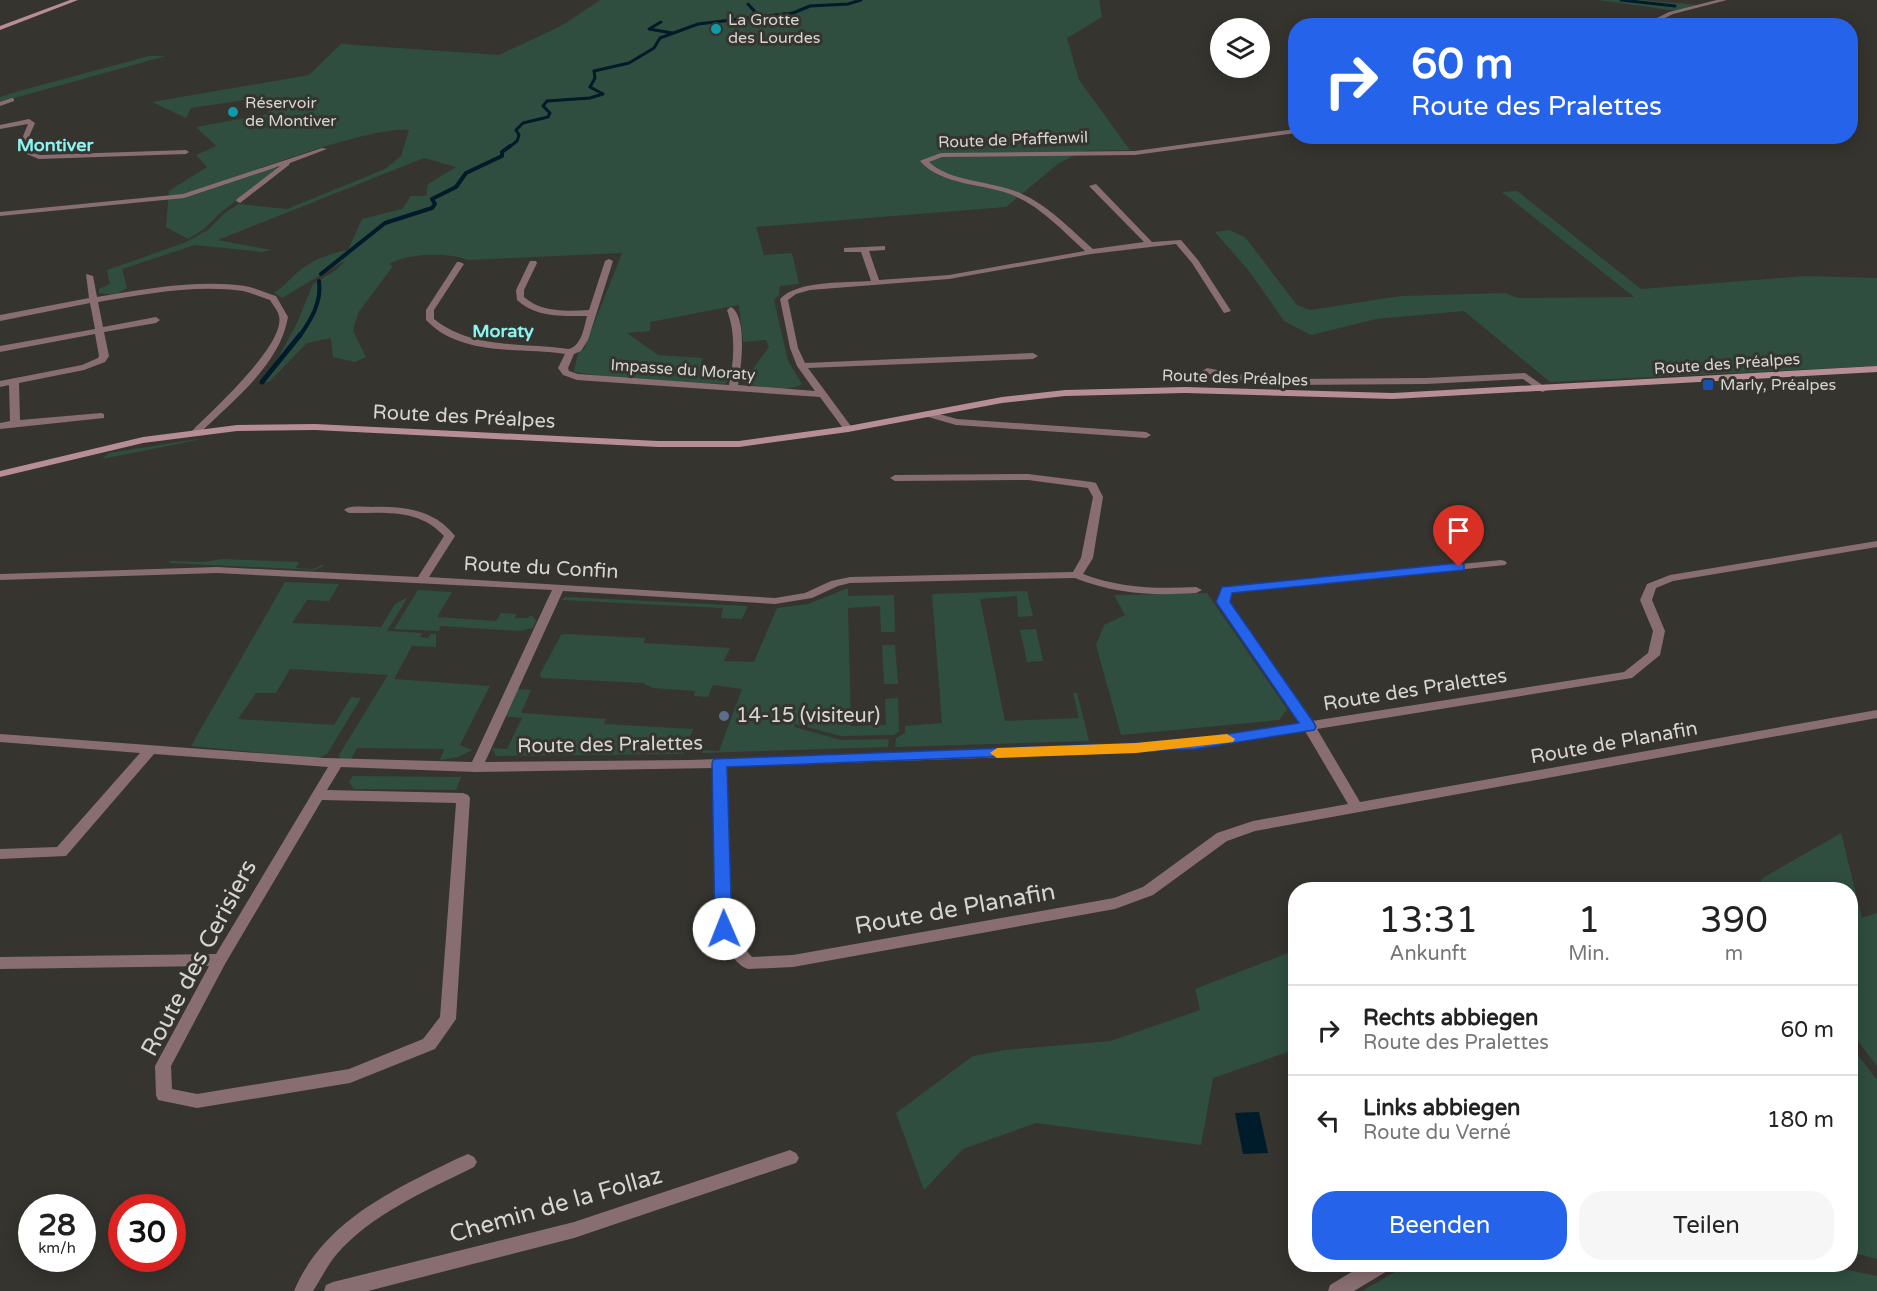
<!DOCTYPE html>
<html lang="de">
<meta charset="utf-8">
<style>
:root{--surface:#fff;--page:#f6f6f6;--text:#222;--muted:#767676;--line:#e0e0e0;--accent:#2563eb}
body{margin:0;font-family:"Varela Round",sans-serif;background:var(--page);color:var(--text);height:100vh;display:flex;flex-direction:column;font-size:22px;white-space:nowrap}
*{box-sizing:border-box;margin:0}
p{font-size:20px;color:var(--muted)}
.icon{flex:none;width:33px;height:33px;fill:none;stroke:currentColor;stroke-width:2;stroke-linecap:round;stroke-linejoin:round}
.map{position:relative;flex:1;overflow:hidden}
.drawer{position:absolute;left:1288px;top:882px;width:570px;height:390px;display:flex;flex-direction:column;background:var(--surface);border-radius:24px;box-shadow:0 3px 15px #0003}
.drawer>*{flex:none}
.hud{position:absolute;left:1288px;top:18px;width:570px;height:126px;border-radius:24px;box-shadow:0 3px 15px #0003;background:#2563eb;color:#fff;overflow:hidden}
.buttons{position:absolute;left:1210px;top:18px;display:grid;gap:12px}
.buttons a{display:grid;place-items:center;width:60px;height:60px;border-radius:50%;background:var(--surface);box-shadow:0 3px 15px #0003;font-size:30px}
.speed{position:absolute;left:18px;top:1194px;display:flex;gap:12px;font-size:30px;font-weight:700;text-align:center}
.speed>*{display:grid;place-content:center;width:78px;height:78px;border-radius:50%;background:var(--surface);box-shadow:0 3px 15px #0003;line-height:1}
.speed small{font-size:15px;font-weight:400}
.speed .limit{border:9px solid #d22;background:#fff;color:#111}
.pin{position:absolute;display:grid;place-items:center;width:51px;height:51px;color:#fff;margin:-62px -26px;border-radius:50% 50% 50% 0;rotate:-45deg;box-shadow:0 0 6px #0007}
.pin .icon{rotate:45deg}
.me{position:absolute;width:66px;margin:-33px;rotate:359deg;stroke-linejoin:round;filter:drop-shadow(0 0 4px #0008)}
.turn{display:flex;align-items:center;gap:21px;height:126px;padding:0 24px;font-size:27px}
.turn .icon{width:78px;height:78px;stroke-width:2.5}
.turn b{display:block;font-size:42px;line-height:51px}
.eta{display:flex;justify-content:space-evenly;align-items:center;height:102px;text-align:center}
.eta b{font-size:36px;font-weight:600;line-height:42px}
.cta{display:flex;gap:12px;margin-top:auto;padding:12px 24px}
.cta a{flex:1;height:69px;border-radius:24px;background:var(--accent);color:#fff;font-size:24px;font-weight:600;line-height:69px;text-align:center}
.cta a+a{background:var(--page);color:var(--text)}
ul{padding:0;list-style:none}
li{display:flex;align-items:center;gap:18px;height:90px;padding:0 24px;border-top:2px solid var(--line)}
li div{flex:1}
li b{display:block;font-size:22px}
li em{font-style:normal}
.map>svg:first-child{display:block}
.green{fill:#2f4e40}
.water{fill:#001b29}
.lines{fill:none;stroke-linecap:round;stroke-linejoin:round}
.stream-far2{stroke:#001b29;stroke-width:3}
.stream-far1{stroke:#001b29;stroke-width:4}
.stream{stroke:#001b29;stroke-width:5}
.street{fill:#886e71;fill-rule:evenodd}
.secondary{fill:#b78e93;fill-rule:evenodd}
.route{fill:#2563eb;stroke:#184099;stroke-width:1.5}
.slow{fill:#f59e0b}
.culture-dot{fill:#0f9aa8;stroke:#36342f;stroke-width:2}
.transit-dot{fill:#1a4fb4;stroke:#36342f;stroke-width:2}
.service-dot{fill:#5c6f8a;stroke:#36342f;stroke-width:2}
.labels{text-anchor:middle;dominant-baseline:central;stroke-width:6;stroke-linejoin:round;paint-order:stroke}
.far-poi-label{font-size:16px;fill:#d6d5d1;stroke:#36342f;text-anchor:start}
.far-street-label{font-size:16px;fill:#d6d5d1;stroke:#36342f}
.far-quarter-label{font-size:18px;font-weight:bold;fill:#89f4f2;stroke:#36342f}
.street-label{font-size:20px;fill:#d6d5d1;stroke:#36342f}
.poi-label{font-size:20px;fill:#d6d5d1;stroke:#36342f;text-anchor:start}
.near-street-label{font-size:24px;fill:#d6d5d1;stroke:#36342f}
</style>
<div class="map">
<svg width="1877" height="1291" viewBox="0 0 1877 1291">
<rect width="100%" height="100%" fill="#36342f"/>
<g class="green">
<path d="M 600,0 L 1099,0 L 1102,17 L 1067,38 L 1079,80 L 1130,150 L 1083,151 L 1059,163 L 1006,207 L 756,227 L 764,255 L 792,253 L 799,284 L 780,286 L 779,295 L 774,300 L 788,361 L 802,384 C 788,393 755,388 741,381 L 741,374 L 753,369 L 769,347 L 766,340 L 743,342 L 739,305 L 650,322 L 650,331 L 627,333 L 658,355 L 702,358 L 700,373 L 731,373 L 726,384 L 631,380 L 574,372 L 578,353 L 584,349 L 622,253 L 468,260 C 447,252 409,253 389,264 L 393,266 L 358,313 L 353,331 L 366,357 L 355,362 L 333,357 L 331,338 L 307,343 L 269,382 L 259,382 L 277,360 L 297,323 L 313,284 L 336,270 L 346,260 L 282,298 L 274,293 C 284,287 290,278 299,271 C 312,260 331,253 348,250 L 362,219 L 402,209 L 411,196 L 426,196 L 428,184 L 456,167 L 424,158 L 218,240 L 271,250 L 262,252 L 195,245 L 122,269 L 127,288 L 115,295 L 99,293 L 99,289 L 110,284 L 107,270 L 184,243 L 208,230 L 225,213 L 238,204 L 287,209 L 385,169 L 401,156 L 409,130 C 379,126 292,157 260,168 L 279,168 L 220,213 L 204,229 L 188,239 L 166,227 L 169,191 L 207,167 L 196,155 L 216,146 L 196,127 L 267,114 L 269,107 L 258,98 L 191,108 L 186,118 L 152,102 L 309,75 L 341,44 L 499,55 L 561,26 Z"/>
<polygon points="1599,0 1642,0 1698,5 1677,11"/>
<polygon points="149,56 166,56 0,102 0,97 19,91"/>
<polygon points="1517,191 1641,289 1805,276 1877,278 1877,366 1550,382 1464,311 1376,319 1311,335 1284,321 1249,271 1215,232 1229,230 1245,237 1297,305 1310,310 1401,296 1505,293 1518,298 1634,297 1502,192"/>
<polygon points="197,439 197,440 102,459 109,453"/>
<polygon points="222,559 299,562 296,568 313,569 324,564 322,567 314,570 170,563 170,561 205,562"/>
<polygon points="285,582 339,584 329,601 307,600 292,623 381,627 395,604 408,597 387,631 422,633 420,637 428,638 431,634 436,634 436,647 412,646 394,679 490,686 460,745 472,750 458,757 440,760 444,749 357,748 351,759 340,759 339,755 388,675 290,669 276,693 256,693 238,719 334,725 351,697 361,698 327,754 318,758 191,746"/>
<polygon points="848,588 848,596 894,595 895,632 881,632 880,606 848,608 851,726 886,725 885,699 898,698 899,731 894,735 841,736 795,724 794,727 841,740 889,739 888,747 701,753 703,750 719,751 742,689 713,685 708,697 694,696 695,691 653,688 643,683 541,678 540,674 561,635 565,634 645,638 644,643 730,648 724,661 754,662 777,608 808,604"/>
<polygon points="418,590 452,592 437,617 496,621 501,613 516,614 515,618 527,618 532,615 536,621 533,628 520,631 440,626 439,631 394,629"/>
<polygon points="1027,591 1033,616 1018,617 1017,596 980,599 1005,721 1079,718 1073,693 1077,693 1089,741 895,747 896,738 905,733 905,726 942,723 932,594"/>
<polygon points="1207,593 1287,709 1279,720 1121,735 1096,645 1104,625 1125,615 1114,595"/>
<polygon points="565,597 748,606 742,619 721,618 723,608 561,600"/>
<polygon points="1036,629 1043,661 1027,662 1020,630"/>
<polygon points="882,645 895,645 898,684 884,684"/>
<polygon points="516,689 531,690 521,713 606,719 604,724 693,729 683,754 496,756 492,748 507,749 522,718 503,716"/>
<polygon points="353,776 461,777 456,790 354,789 349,782"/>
<polygon points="1841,833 1862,918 1877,913 1877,1066 1851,1032 1851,890 1762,889 1761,879"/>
<polygon points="1296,950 1296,1049 1213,1078 1201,1145 1036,1123 963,1149 924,1190 896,1113 973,1056 1005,1050 1111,1041 1200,1010 1195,989"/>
<polygon points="1851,1046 1877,1080 1877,1259 1851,1252"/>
<polygon points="1407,1265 1822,1265 1877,1276 1877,1291 1362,1291"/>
</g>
<polygon class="water" points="1259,1112 1268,1153 1243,1154 1235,1113"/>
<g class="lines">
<g class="stream-far2">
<polyline points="1621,0 1675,6"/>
<polyline points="748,4 756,13"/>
<polyline points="661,22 649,29 672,33"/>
<polyline points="508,148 517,141 519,135 516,130 523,123 548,117 550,113 543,106 547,101 590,98 603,94 590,87 595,78 594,71 629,63 654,48 660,38 698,24 793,13 810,6 848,4 861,0"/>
</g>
<g class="stream-far1">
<polyline points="321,274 385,223 432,208 435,204 432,199 456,187 466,173 502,156 502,152 510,146"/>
<path d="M 299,337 C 311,320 322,302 319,281"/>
</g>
<polyline class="stream" points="262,382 300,335"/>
<g class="street">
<polygon points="1717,0 1727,0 1673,14 1649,26 1641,26 1669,12"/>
<polygon points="12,98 14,99 14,101 0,106 0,102"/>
<polygon points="29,119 35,123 25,146 28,151 40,155 186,150 189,152 186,154 39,159 24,153 19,146 28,124 0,129 0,125"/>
<path d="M 1296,129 L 1296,133 L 1135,155 L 942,157 L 929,162 C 950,182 993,181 1020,193 C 1048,205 1070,229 1093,249 L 1144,242 L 1089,186 L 1096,184 L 1152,242 L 1181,240 L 1198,260 L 1231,311 L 1224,313 L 1192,263 L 1176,244 L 1091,254 L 949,279 L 810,290 L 796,294 L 788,300 L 798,348 L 805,363 L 1033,353 L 1038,356 L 1033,359 L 808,368 L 853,429 L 848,432 L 845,431 L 820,397 L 577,380 L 563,375 L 558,368 L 565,354 C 519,347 461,357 426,320 L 426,310 L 457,262 L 460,262 L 464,264 L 434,310 L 434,319 C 473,350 523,342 569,349 C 582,345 584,327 587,316 C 562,316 537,318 517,300 L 516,290 L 530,261 L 536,261 L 537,263 L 524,290 L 524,297 C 542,313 566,311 589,310 L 605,261 L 609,259 L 613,261 L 588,340 L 581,351 L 574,354 L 568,368 L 569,371 L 578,374 L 729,385 C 734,360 736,334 727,310 L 731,307 C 748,317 741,369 738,385 L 815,391 L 797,366 L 790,348 L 780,299 C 798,280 845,283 871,281 L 861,252 L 844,252 L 844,248 L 885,246 L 885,250 L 869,251 L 879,280 L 949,275 L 1085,251 C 1063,231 1042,208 1015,196 C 986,183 943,187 920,161 L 922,160 L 941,153 L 1135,151 Z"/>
<polygon points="322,148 327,149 290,163 289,165 240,203 236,201 237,199 280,166 184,198 0,216 0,212 183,194"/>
<path d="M 86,274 L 93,276 L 97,297 C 142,289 200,279 245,286 C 256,288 266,293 276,296 L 288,317 C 280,365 233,400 200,433 L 197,434 L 192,431 L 194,429 C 213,410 286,344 279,316 C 278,311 273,305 270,300 C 261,297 252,293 243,291 C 198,284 143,294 98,302 L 103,327 L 156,317 L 160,320 L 156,323 L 104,332 L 109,356 L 105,362 L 84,370 L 19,383 L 20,420 L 101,413 L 104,414 L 104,418 L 0,429 L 0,423 L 10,421 L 9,385 L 0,387 L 0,381 L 82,365 L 98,358 L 99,356 L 95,334 L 0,352 L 0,346 L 95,329 L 90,303 L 0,321 L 0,315 L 89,298 Z"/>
<polygon points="1207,368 1243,375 1287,379 1426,378 1525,373 1548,389 1543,392 1540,391 1523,379 1426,384 1287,385 1243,381 1204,373 1202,371"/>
<polygon points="928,411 957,419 1146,432 1151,435 1146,438 956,425 925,416 923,414"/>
<path d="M 1028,474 L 1092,482 L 1096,483 L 1103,497 L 1093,558 L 1083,574 C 1120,588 1156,589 1196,587 L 1202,590 L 1196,593 C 1153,596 1115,594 1075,578 L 850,583 L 838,586 L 812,598 L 775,604 L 563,591 L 485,762 L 689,760 L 1096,746 L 1195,740 L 1300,723 L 1217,602 L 1223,588 L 1501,560 L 1505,561 L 1507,563 L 1505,565 L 1232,593 L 1229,602 L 1312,721 L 1624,672 L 1648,653 L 1653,631 L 1640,600 L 1647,584 L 1670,575 L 1877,541 L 1877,547 L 1673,581 L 1656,588 L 1652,600 L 1665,631 L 1660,655 L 1632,678 L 1317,729 L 1360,802 L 1877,710 L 1877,718 L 1255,831 L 1227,841 L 1153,895 L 1115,909 L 793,967 L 748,969 C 733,964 724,942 717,929 L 713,768 L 476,772 L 341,767 L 327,790 L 463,793 L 468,795 L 470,798 L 456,1019 L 435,1049 L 350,1083 L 197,1108 L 158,1100 L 156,1095 L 155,1066 L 209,966 L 0,969 L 0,957 L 216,954 L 328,767 L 154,754 L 66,856 L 0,859 L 0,849 L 57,847 L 140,753 L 0,742 L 0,734 L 325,758 L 472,762 L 552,590 L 217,573 L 0,580 L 0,574 L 217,567 L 418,577 L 444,536 C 419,508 384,513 349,513 L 344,510 C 350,505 362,507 371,507 C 403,506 434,509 455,536 L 429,577 L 775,598 L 805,593 L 831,581 L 850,577 L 1073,572 L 1081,558 L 1093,497 L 1088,488 L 1028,480 L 895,481 L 890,478 L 895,475 ZM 1305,731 L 1348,804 L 1253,821 L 1217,833 L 1143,887 L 1114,898 L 793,955 L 752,957 L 738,941 L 731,929 L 726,767 L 1096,754 L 1195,748 ZM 322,800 L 456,803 L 440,1017 L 423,1039 L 349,1069 L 197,1094 L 172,1089 L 171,1066 L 225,964 Z"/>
<polygon points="790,1150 796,1153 799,1158 796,1163 574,1238 368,1291 324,1291 326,1285 333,1282 574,1222"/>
<path d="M 468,1154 L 474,1157 L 477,1162 L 474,1167 C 426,1191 371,1214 336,1255 C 327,1266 321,1279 313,1291 L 294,1291 C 317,1236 366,1204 418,1178 C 434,1170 451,1161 468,1154 Z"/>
<polygon points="1365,1264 1392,1264 1389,1270 1354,1291 1328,1291 1330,1285"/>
</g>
<g class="secondary">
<polygon points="70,0 78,0 0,30 0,26"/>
<polygon points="1877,366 1877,372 1393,399 1185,393 1065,396 1002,403 848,432 739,447 658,447 315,430 237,431 143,443 0,477 0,471 143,437 237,425 315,424 658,441 739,441 848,426 1002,397 1065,390 1185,387 1393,393"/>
</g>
</g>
<polygon class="route" points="1459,563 1464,564 1464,570 1232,593 1230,602 1314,723 1316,727 1314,730 1195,749 727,767 732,929 730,933 718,933 715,929 712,763 714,759 1136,743 1195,739 1299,723 1216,602 1222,587"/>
<polygon class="slow" points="1227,734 1235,739 1233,742 1136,753 997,758 990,753 997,748 1136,743"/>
<g class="culture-dot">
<circle cx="716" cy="29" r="6"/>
<circle cx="233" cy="112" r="6"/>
</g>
<rect class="transit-dot" x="1702" y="379" width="12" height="12" rx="3"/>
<circle class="service-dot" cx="724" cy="716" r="6"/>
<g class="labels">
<g class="far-poi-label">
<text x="728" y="20">La Grotte<tspan x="728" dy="18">des Lourdes</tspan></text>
<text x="245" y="103">Réservoir<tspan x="245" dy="18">de Montiver</tspan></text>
<text x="1720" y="385">Marly, Préalpes</text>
</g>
<g class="far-street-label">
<text transform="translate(1013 140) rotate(-2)">Route de Pfaffenwil</text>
<text transform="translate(1727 364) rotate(-4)">Route des Préalpes</text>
<text transform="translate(683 370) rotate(4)">Impasse du Moraty</text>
<text transform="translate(1235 378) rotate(2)">Route des Préalpes</text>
</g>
<g class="far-quarter-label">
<text x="55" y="145">Montiver</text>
<text x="503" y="331">Moraty</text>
</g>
<g class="street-label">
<text transform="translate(464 417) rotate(3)">Route des Préalpes</text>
<text transform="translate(541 568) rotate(3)">Route du Confin</text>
<text transform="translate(1415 690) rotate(-9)">Route des Pralettes</text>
<text transform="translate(1614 743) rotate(-10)">Route de Planafin</text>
<text transform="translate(610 745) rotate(-1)">Route des Pralettes</text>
</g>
<g class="poi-label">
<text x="736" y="716">14-15 (visiteur)</text>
</g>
<g class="near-street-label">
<text transform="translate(955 909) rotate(-10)">Route de Planafin</text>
<text transform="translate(199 958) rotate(-62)">Route des Cerisiers</text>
<text transform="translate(556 1205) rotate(-16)">Chemin de la Follaz</text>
</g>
</g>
</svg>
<div class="buttons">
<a><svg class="icon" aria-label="layers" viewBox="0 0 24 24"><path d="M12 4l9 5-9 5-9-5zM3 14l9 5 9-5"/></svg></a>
</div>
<div class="speed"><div>28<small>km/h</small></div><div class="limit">30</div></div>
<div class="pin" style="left:1459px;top:567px;background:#d93025"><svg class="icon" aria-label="arrive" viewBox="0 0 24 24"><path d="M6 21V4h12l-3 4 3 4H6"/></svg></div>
<svg class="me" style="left:724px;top:929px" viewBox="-20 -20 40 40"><circle r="19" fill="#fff"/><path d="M0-13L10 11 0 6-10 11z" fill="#2563eb"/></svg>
<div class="hud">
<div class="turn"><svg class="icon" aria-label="right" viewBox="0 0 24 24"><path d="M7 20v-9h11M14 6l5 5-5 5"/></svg><div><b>60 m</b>Route des Pralettes</div></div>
</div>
<section class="drawer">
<div class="eta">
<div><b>13:31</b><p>Ankunft</p></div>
<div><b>1</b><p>Min.</p></div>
<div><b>390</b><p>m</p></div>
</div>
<ul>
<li><svg class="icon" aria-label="right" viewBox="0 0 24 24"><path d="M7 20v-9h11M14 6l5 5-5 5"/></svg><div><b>Rechts abbiegen</b><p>Route des Pralettes</p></div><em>60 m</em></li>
<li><svg class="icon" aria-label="left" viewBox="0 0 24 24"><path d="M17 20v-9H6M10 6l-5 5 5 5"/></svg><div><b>Links abbiegen</b><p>Route du Verné</p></div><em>180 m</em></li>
</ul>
<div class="cta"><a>Beenden</a><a>Teilen</a></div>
</section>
</div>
